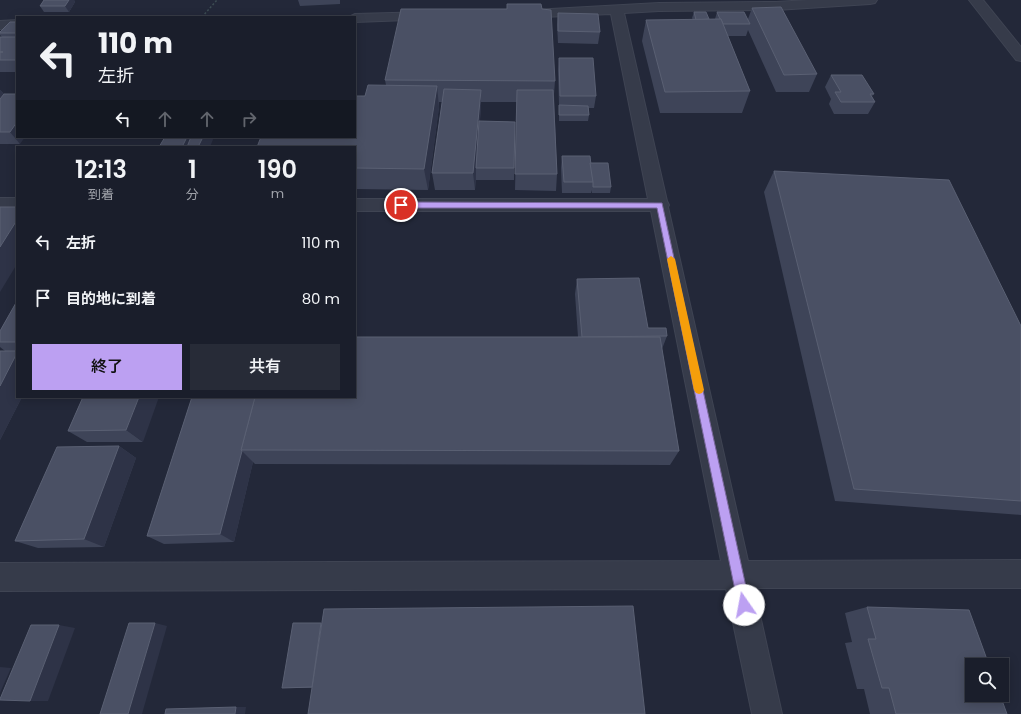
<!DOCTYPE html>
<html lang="ja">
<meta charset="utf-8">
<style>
:root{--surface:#1a1e2b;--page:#272b37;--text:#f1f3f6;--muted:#9fa2a9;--line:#383c47;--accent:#bca0f2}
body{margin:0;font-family:Poppins,"Noto Sans JP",sans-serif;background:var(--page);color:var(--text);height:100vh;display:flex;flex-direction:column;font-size:15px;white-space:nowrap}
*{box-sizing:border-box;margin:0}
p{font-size:13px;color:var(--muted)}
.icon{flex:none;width:22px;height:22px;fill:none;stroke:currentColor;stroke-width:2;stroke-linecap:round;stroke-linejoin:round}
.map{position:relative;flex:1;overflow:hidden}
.drawer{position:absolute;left:16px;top:146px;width:340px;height:252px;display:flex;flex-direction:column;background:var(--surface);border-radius:0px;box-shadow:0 2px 10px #0003,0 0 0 1px var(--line)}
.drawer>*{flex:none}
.guide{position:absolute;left:16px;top:16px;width:340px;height:122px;border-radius:0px;box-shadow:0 2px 10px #0003,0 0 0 1px var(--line);background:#1a1e2b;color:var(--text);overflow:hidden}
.fabs{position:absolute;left:965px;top:658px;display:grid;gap:8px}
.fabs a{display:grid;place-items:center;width:44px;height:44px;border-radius:0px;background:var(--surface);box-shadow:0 2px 10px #0003,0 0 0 1px var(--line);font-size:20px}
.pin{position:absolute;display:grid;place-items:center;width:34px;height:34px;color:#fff;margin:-17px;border:2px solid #fff;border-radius:50%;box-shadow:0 1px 4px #0007}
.me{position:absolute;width:44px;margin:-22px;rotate:348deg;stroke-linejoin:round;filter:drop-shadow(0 0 3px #0008)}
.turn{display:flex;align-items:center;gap:14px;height:84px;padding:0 16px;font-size:18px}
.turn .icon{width:52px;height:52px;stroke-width:2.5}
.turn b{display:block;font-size:28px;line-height:34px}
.lanes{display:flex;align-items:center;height:38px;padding:0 16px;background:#0003;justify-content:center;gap:20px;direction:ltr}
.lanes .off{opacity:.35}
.eta{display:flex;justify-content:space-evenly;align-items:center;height:68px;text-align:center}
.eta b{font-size:24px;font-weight:600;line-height:28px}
.cta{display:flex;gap:8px;margin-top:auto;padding:8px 16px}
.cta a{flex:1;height:46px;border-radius:0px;background:var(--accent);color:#111;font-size:16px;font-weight:600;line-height:46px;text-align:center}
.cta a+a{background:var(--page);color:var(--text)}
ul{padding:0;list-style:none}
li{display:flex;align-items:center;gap:12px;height:56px;padding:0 16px}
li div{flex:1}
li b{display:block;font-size:15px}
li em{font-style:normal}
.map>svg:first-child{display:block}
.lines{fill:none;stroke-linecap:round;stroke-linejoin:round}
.minor-casing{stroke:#3f4453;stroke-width:2}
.path{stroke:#3d4d53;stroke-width:1.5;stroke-dasharray:2 2;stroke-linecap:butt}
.minor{fill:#363b4a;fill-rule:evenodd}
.wall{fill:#3e4458}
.shaded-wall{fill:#2e3347}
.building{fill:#4a5064;stroke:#5a6073}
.route{fill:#bca0f2;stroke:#7a689d}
.slow{fill:#f59e0b}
</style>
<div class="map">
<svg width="1021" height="714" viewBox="0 0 1021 714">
<rect width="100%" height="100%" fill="#232839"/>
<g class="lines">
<g class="minor-casing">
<g id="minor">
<polygon points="808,0 877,0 875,3 870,4 776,10 659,11 624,13 667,201 669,205 668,207 748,561 1021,560 1021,588 754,588 782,714 752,714 726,589 0,591 0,563 721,561 651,211 355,211 355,199 648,199 611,14 520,18 515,17 513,14 515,11 659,3 776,2"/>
<polygon points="969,0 983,0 1021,47 1021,61 1016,60"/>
<polygon points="430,12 435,13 437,16 435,19 355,22 355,17 349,17 355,14"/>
<polygon points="17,20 17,28 0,29 0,21"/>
<rect x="0" y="198" width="17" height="12"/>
</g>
</g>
<polyline class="path" points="202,17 217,0"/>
<use href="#minor" class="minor"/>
</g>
<g class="wall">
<polygon points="44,0 74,0 75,2 69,12 44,12 40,6"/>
<polygon points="298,0 340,0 340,4 300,6"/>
<polygon points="752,8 817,74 809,92 776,92 748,30 746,36 728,36 750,91 742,113 660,113 642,41 646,20 693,20 692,18 694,12 709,19 715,19 717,12 748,19"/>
<polygon points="542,9 555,81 554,94 557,174 556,191 515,190 517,102 481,102 480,121 515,122 514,180 476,180 476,173 475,190 435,190 432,173 442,102 439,102 439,107 428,190 355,189 355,147 365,96 386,85 385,80"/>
<polygon points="558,13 600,32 598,44 558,43 557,25"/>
<polygon points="17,22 17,72 0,72 0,37 2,37 0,35 0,32"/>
<polygon points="559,58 596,96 594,108 589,108 589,115 588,121 559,121 559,105 558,70"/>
<polygon points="831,75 874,94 872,96 875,102 868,114 834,114 829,104 831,99 825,87"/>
<polygon points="0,90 4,94 20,144 0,144"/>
<polygon points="562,156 590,163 611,187 610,193 592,193 591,190 591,193 562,193 561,168"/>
<polygon points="774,171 1021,326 1021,515 835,501 764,192"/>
<polygon points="577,279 648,328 667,336 662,349 679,451 670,465 255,464 253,462 234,542 164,544 147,536 192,397 578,337 575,294"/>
<polygon points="17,301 17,397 22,397 0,440 0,351 5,351 0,347 0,331"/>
<polygon points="83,397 143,442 87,442 68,431"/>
<polygon points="119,446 136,458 104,547 38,548 15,541"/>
<polygon points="867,607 1007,714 870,714 864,689 857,689 845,643 852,642 845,613"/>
<polygon points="321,623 322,623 312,688 282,688"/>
</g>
<g class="shaded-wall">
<polygon points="69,0 74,0 75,2 69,12 65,6"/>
<polygon points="437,86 439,107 428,190 424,169"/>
<polygon points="0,90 10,102 0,115"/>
<polygon points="481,90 481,107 476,168 476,173 475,190 473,173"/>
<polygon points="17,122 17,137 25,137 20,144 10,132"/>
<polygon points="187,137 199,137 194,147 182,147"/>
<polygon points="203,137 214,137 210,147 198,147"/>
<polygon points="17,220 17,264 0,292 0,247"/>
<polygon points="17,353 17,397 22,397 0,440 0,386"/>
<polygon points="139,397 159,397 143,442 126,430"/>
<polygon points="119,446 136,458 104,547 84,539"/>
<polygon points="242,451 253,462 234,542 220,534"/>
<polygon points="155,623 167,626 142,714 128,714"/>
<polygon points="321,623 328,626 312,687"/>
<polygon points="59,625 75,628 48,701 30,701"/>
<polygon points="0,667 11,668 0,693"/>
<polygon points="236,707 246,707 245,714 235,714"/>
</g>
<g class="building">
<polygon points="44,0 69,0 65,6 40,6"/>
<polygon points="507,4 541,4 542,9 551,10 555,81 385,80 401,9 507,9"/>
<polygon points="781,7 817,74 784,75 752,8"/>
<polygon points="694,12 706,12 709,19 696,20"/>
<polygon points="717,12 744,12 750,24 723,24 721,19 720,19"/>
<polygon points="558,13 598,14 600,32 558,31"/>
<polygon points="721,19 750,91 665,92 646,20"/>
<polygon points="10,22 17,22 17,33 0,33 0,32"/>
<polygon points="0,37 17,37 17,60 0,60 0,52 3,52 0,52"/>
<polygon points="559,58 593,58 596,96 560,96"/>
<polygon points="831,75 862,75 874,94 870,94 875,102 841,102 835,92 841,92"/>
<polygon points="368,85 437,86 424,169 355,168 355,147 257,147 261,137 355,137 355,96 365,96"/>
<polygon points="444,89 481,90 473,173 432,173"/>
<polygon points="517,90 553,90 557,174 515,174"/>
<polygon points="4,94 17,94 17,122 10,132 0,132 0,99"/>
<polygon points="559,105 588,106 589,115 559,115"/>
<polygon points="479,121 515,122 514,168 476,168"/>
<polygon points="165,137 187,137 182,147 159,147"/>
<polygon points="191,137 203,137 198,147 187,147"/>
<polygon points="562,156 590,156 593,182 564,182"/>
<polygon points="590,163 608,163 611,187 593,187 593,182"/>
<polygon points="774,171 949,180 1021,326 1021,501 854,489"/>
<polygon points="0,207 17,207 17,220 0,247"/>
<polygon points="639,278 648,328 666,328 667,336 582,337 577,279"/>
<polygon points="17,301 17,342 0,342 0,331"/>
<polygon points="355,337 660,337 679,451 241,450 255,397 355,397"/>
<polygon points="0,351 17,351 17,353 0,386"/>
<polygon points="83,397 139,397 126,430 68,431"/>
<polygon points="192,397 255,397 241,450 242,451 220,534 147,536"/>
<polygon points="119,446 84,539 15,541 57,447"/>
<polygon points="633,606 645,714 308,714 324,609"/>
<polygon points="867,607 969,610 989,665 972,665 972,695 1000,695 1007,714 896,714 889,688 882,688 868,639 876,639"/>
<polygon points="129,623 155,623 128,714 100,714"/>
<polygon points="293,623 321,623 312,687 282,688"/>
<polygon points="31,625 59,625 30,701 0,700 0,699"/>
<polygon points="236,707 235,714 165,714 166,709"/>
</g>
<polygon class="route" points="401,202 662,203 750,605 748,609 744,611 740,609 738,605 657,208 401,208 397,205"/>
<polygon class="slow" points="671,256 675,259 704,390 702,393 699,394 696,393 694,390 667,259"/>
</svg>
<div class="fabs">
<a><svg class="icon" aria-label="search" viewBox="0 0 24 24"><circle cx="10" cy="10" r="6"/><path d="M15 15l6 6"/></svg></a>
</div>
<div class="pin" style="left:401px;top:205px;background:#d93025"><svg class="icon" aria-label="arrive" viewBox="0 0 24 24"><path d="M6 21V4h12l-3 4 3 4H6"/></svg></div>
<svg class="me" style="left:744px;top:605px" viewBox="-20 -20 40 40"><circle r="19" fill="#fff"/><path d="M0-13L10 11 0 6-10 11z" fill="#bca0f2"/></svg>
<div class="guide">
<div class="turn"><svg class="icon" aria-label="left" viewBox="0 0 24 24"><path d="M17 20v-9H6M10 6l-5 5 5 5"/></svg><div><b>110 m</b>左折</div></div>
<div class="lanes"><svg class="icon" aria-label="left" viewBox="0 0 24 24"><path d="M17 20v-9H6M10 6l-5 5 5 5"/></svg><svg class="icon off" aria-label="ahead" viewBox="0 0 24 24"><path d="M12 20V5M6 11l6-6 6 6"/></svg><svg class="icon off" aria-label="ahead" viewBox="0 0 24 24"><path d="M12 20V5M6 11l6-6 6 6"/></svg><svg class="icon off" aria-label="right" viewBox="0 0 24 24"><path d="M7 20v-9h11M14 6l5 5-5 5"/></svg></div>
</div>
<section class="drawer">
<div class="eta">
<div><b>12:13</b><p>到着</p></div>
<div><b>1</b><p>分</p></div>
<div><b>190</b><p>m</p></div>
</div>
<ul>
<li><svg class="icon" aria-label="left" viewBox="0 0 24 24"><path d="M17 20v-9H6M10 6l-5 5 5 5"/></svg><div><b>左折</b></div><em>110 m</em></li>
<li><svg class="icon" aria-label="arrive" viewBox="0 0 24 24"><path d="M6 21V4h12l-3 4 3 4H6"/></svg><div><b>目的地に到着</b></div><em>80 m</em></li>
</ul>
<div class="cta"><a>終了</a><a>共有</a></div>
</section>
</div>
